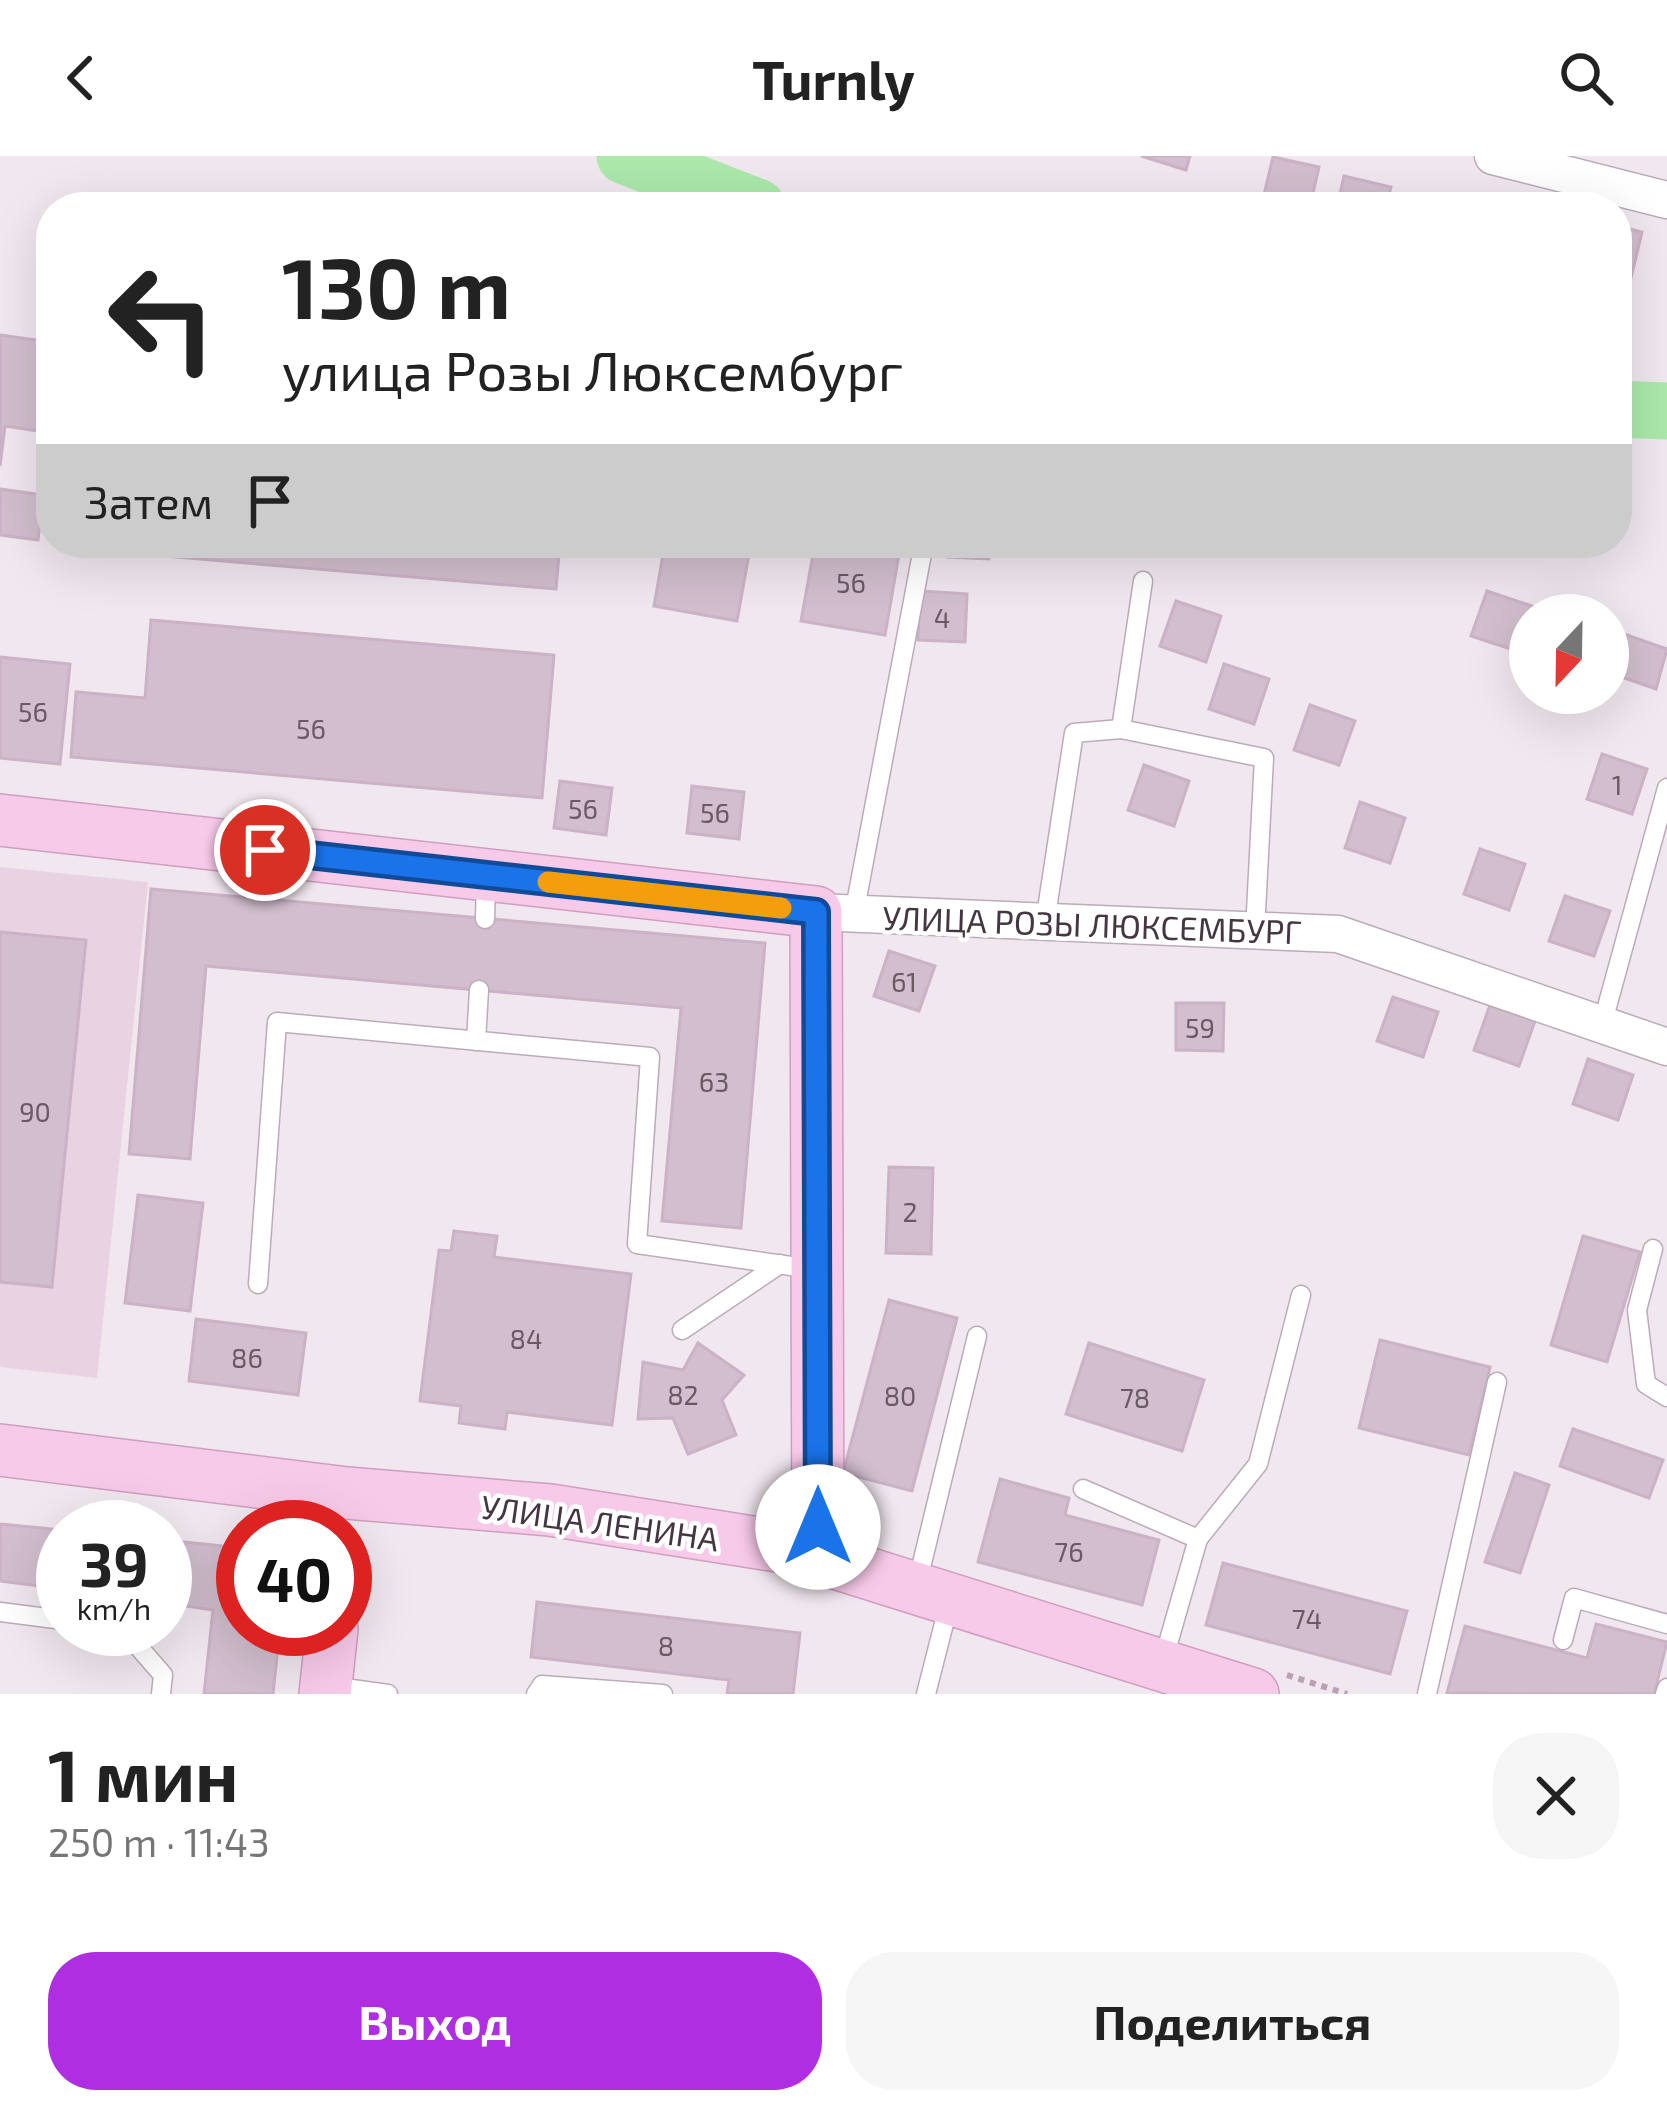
<!DOCTYPE html>
<html lang="ru">
<meta charset="utf-8">
<style>
:root{--surface:#fff;--page:#f6f6f6;--text:#222;--muted:#767676;--accent:#b02ee1}
body{margin:0;font-family:"Exo 2",sans-serif;background:var(--page);color:var(--text);height:100vh;display:flex;flex-direction:column;font-size:45px;white-space:nowrap}
*{box-sizing:border-box;margin:0}
p{font-size:39px;color:var(--muted)}
.icon{flex:none;width:66px;height:66px;fill:none;stroke:currentColor;stroke-width:2;stroke-linecap:round;stroke-linejoin:round}
.map{position:relative;height:1538px;overflow:hidden}
.sheet{display:flex;flex-direction:column;background:var(--surface);flex:1}
.sheet>*{flex:none}
.banner{position:absolute;left:36px;top:36px;width:1596px;height:366px;border-radius:48px;box-shadow:0 12px 48px #0002;background:#fff;color:var(--text);overflow:hidden}
.needle{width:78px;rotate:202deg}
.controls{position:absolute;left:1509px;top:438px;display:grid;gap:24px}
.controls a{display:grid;place-items:center;width:120px;height:120px;border-radius:50%;background:var(--surface);box-shadow:0 12px 48px #0002;font-size:60px}
.speed{position:absolute;left:36px;top:1344px;display:flex;gap:24px;font-size:60px;font-weight:700;text-align:center}
.speed>*{display:grid;place-content:center;width:156px;height:156px;border-radius:50%;background:var(--surface);box-shadow:0 12px 48px #0002;line-height:1}
.speed small{font-size:30px;font-weight:400}
.speed .limit{border:18px solid #d22;background:#fff;color:#111}
.pin{position:absolute;display:grid;place-items:center;width:102px;height:102px;color:#fff;margin:-51px;border:6px solid #fff;border-radius:50%;box-shadow:0 3px 12px #0007}
.me{position:absolute;width:132px;margin:-66px;rotate:0deg;stroke-linejoin:round;filter:drop-shadow(0 0 9px #0008)}
.turn{display:flex;align-items:center;gap:42px;height:252px;padding:0 48px;font-size:54px}
.turn .icon{width:156px;height:156px;stroke-width:2.5}
.turn b{display:block;font-size:84px;line-height:102px}
.then{display:flex;align-items:center;height:114px;padding:0 48px;background:#0003;gap:24px;font-size:45px}
.round{display:grid;place-items:center;flex:none;width:126px;height:126px;border-radius:48px;background:var(--page)}
.overview{display:flex;align-items:center;justify-content:space-between;height:204px;padding:0 48px}
h1{font-size:72px;font-weight:700;line-height:90px}
.action{display:flex;gap:24px;margin-top:auto;padding:24px 48px}
.action a{flex:1;height:138px;border-radius:48px;background:var(--accent);color:#fff;font-size:48px;font-weight:700;line-height:138px;text-align:center}
.action a+a{background:var(--page);color:var(--text)}
header{display:flex;justify-content:space-between;align-items:center;height:156px;padding:0 48px;background:var(--surface);font-size:54px;font-weight:700}
.map>svg:first-child{display:block}
.education{fill:#e9d3e3}
.lines{fill:none;stroke-linecap:round;stroke-linejoin:round}
.river{stroke:#abe8aa;stroke-width:57}
.building{fill:#d2bece;stroke:#ccb2c7;stroke-width:3}
.lane-casing{stroke:#bcabb8;stroke-width:21}
.street-casing{stroke:#bcabb8;stroke-width:39}
.secondary-casing{stroke:#cf9ec0;stroke-width:54}
.path{stroke:#bc9eb5;stroke-width:6;stroke-dasharray:6 6;stroke-linecap:butt}
.lane{stroke:#fff;stroke-width:18}
.street{stroke:#fff;stroke-width:36}
.secondary{stroke:#f8cae9;stroke-width:51}
.route-casing{stroke:#114b97;stroke-width:30}
.route{stroke:#1a73e8;stroke-width:21}
.slow{stroke:#f59e0b;stroke-width:21}
.labels{text-anchor:middle;dominant-baseline:central;stroke-width:9;stroke-linejoin:round;paint-order:stroke}
.number-label{font-size:27px;fill:#685964}
.street-label{font-size:33px;fill:#443741;stroke:#fff}
</style>
<header><svg class="icon" aria-label="back" viewBox="0 0 24 24"><path d="M15 5l-7 7 7 7"/></svg>Turnly<svg class="icon" aria-label="search" viewBox="0 0 24 24"><circle cx="10" cy="10" r="6"/><path d="M15 15l6 6"/></svg></header>
<div class="map">
<svg width="1667" height="1538" viewBox="0 0 1667 1538">
<rect width="100%" height="100%" fill="#f1e7ef"/>
<polygon class="education" points="0,711 148,726 97,1222 0,1211"/>
<g class="lines">
<g class="river">
<polyline points="625,0 757,51"/>
<polyline points="1617,253 1667,255"/>
</g>
</g>
<g class="building">
<polygon points="1141,0 1190,0 1186,14"/>
<polygon points="1273,1 1319,11 1310,51 1262,47"/>
<polygon points="1344,20 1391,31 1386,51 1337,51"/>
<polygon points="1617,70 1642,76 1631,122 1617,119"/>
<polygon points="0,179 51,186 51,277 5,270 0,310"/>
<polygon points="0,333 44,339 38,384 0,379"/>
<polygon points="152,387 560,387 556,433 151,399"/>
<polygon points="665,387 751,387 737,465 654,450"/>
<polygon points="815,387 901,387 885,479 801,465"/>
<polygon points="948,387 990,387 989,403 947,401"/>
<polygon points="920,435 967,438 965,486 918,484"/>
<polygon points="1487,435 1532,450 1517,495 1471,480"/>
<polygon points="1176,445 1221,460 1206,506 1160,490"/>
<polygon points="151,464 554,499 542,642 71,601 76,536 145,542"/>
<polygon points="1627,479 1667,493 1656,533 1613,518"/>
<polygon points="0,501 70,508 60,608 0,602"/>
<polygon points="1224,508 1269,523 1254,568 1209,553"/>
<polygon points="1310,549 1355,565 1339,609 1294,594"/>
<polygon points="1602,598 1647,613 1632,658 1587,643"/>
<polygon points="1144,609 1189,625 1174,670 1128,654"/>
<polygon points="560,625 612,632 606,679 554,672"/>
<polygon points="692,630 744,636 739,683 687,677"/>
<polygon points="1360,646 1405,662 1390,707 1345,692"/>
<polygon points="1480,693 1525,708 1509,754 1464,738"/>
<polygon points="151,733 765,787 741,1072 662,1065 681,852 206,810 190,1003 129,998"/>
<polygon points="1565,740 1610,755 1594,800 1549,785"/>
<polygon points="0,776 86,784 52,1131 0,1126"/>
<polygon points="889,795 935,810 919,855 874,840"/>
<polygon points="1393,841 1438,856 1423,901 1377,885"/>
<polygon points="1176,847 1224,847 1223,895 1176,894"/>
<polygon points="1490,849 1535,865 1519,910 1474,894"/>
<polygon points="1588,903 1633,919 1618,964 1573,948"/>
<polygon points="889,1011 933,1012 931,1098 886,1097"/>
<polygon points="138,1039 203,1047 190,1155 125,1147"/>
<polygon points="454,1075 497,1080 494,1101 631,1118 612,1269 507,1256 505,1273 459,1267 461,1250 420,1245 439,1094 451,1095"/>
<polygon points="1583,1080 1640,1096 1607,1206 1551,1189"/>
<polygon points="889,1144 957,1162 912,1335 843,1317"/>
<polygon points="196,1163 306,1177 298,1239 189,1225"/>
<polygon points="1380,1184 1490,1211 1469,1299 1359,1272"/>
<polygon points="698,1187 744,1219 722,1244 736,1279 688,1298 673,1262 638,1263 643,1206 683,1214"/>
<polygon points="1089,1187 1204,1224 1182,1295 1066,1258"/>
<polygon points="1573,1273 1663,1304 1649,1342 1560,1310"/>
<polygon points="1515,1317 1549,1329 1520,1417 1485,1406"/>
<polygon points="1000,1323 1069,1342 1065,1359 1159,1384 1142,1449 978,1406"/>
<polygon points="0,1368 63,1374 63,1433 0,1425"/>
<polygon points="165,1384 243,1392 243,1473 280,1473 273,1538 204,1538 213,1454 165,1447"/>
<polygon points="1223,1407 1407,1455 1390,1518 1206,1469"/>
<polygon points="537,1446 800,1477 793,1538 727,1538 729,1524 531,1501"/>
<polygon points="1596,1468 1667,1486 1654,1538 1447,1537 1465,1470 1587,1502"/>
</g>
<g class="lines">
<g class="lane-casing">
<g id="lane">
<polyline points="1121,573 1143,425"/>
<polyline points="854,758 924,387"/>
<polyline points="485,763 486,720"/>
<polyline points="1045,766 1074,577 1121,573 1264,602 1255,775"/>
<polyline points="1602,869 1667,632"/>
<polyline points="476,885 479,834"/>
<polyline points="1653,1093 1637,1154 1646,1228 1667,1241"/>
<polyline points="258,1128 277,866 650,901 637,1088 812,1113"/>
<polyline points="682,1174 780,1108"/>
<polyline points="1083,1333 1198,1383"/>
<polyline points="917,1428 977,1180"/>
<polyline points="0,1456 63,1464"/>
<polyline points="123,1473 163,1519 161,1538"/>
<polyline points="1563,1484 1574,1442 1667,1468"/>
<polyline points="1163,1505 1198,1383 1258,1308 1301,1139"/>
<polyline points="330,1530 388,1538"/>
<polyline points="536,1538 542,1529 663,1538"/>
<polyline points="926,1538 950,1444"/>
<polyline points="1427,1538 1497,1226"/>
<polyline points="1665,1538 1667,1532"/>
</g>
</g>
<g class="street-casing">
<g id="street">
<polyline points="1493,0 1667,44"/>
<polyline points="816,756 1338,778 1667,891"/>
</g>
</g>
<g class="secondary-casing">
<g id="secondary">
<polyline points="0,664 816,756 818,1402"/>
<polyline points="0,1294 347,1337 550,1354 784,1391 1253,1538"/>
<polyline points="325,1538 332,1473"/>
</g>
</g>
<polyline class="path" points="1287,1519 1347,1538"/>
<use href="#lane" class="lane"/>
<use href="#street" class="street"/>
<use href="#secondary" class="secondary"/>
</g>
<g class="lines">
<g class="route-casing">
<polyline id="route" points="265,694 816,756 818,1371"/>
</g>
<use href="#route" class="route"/>
<polyline class="slow" points="548,726 781,752"/>
</g>
<g class="labels">
<g class="number-label">
<text x="851" y="426">56</text>
<text x="942" y="461">4</text>
<text x="33" y="555">56</text>
<text x="311" y="572">56</text>
<text x="1617" y="628">1</text>
<text x="583" y="652">56</text>
<text x="715" y="656">56</text>
<text x="904" y="825">61</text>
<text x="1200" y="871">59</text>
<text x="714" y="925">63</text>
<text x="35" y="955">90</text>
<text x="910" y="1055">2</text>
<text x="526" y="1182">84</text>
<text x="247" y="1201">86</text>
<text x="683" y="1238">82</text>
<text x="900" y="1239">80</text>
<text x="1135" y="1241">78</text>
<text x="1069" y="1395">76</text>
<text x="1307" y="1462">74</text>
<text x="666" y="1489">8</text>
</g>
<g class="street-label">
<text transform="translate(1092 768) rotate(2)">УЛИЦА РОЗЫ ЛЮКСЕМБУРГ</text>
<text transform="translate(600 1366) rotate(8)">УЛИЦА ЛЕНИНА</text>
</g>
</g>
</svg>
<div class="controls">
<a><svg class="needle" viewBox="-14 -14 28 28"><path d="M0-13l5 13h-10z" fill="#e53935"/><path d="M0 13l5-13h-10z" fill="#767676"/></svg></a>
</div>
<div class="speed"><div>39<small>km/h</small></div><div class="limit">40</div></div>
<div class="pin" style="left:265px;top:694px;background:#d93025"><svg class="icon" aria-label="arrive" viewBox="0 0 24 24"><path d="M6 21V4h12l-3 4 3 4H6"/></svg></div>
<svg class="me" style="left:818px;top:1371px" viewBox="-20 -20 40 40"><circle r="19" fill="#fff"/><path d="M0-13L10 11 0 6-10 11z" fill="#1a73e8"/></svg>
<div class="banner">
<div class="turn"><svg class="icon" aria-label="left" viewBox="0 0 24 24"><path d="M17 20v-9H6M10 6l-5 5 5 5"/></svg><div><b>130 m</b>улица Розы Люксембург</div></div>
<div class="then">Затем<svg class="icon" aria-label="arrive" viewBox="0 0 24 24"><path d="M6 21V4h12l-3 4 3 4H6"/></svg></div>
</div>
</div>
<section class="sheet">
<div class="overview"><div><h1>1 мин</h1><p>250 m · 11:43</p></div><a class="round"><svg class="icon" aria-label="close" viewBox="0 0 24 24"><path d="M6 6l12 12M18 6L6 18"/></svg></a></div>
<div class="action"><a>Выход</a><a>Поделиться</a></div>
</section>
